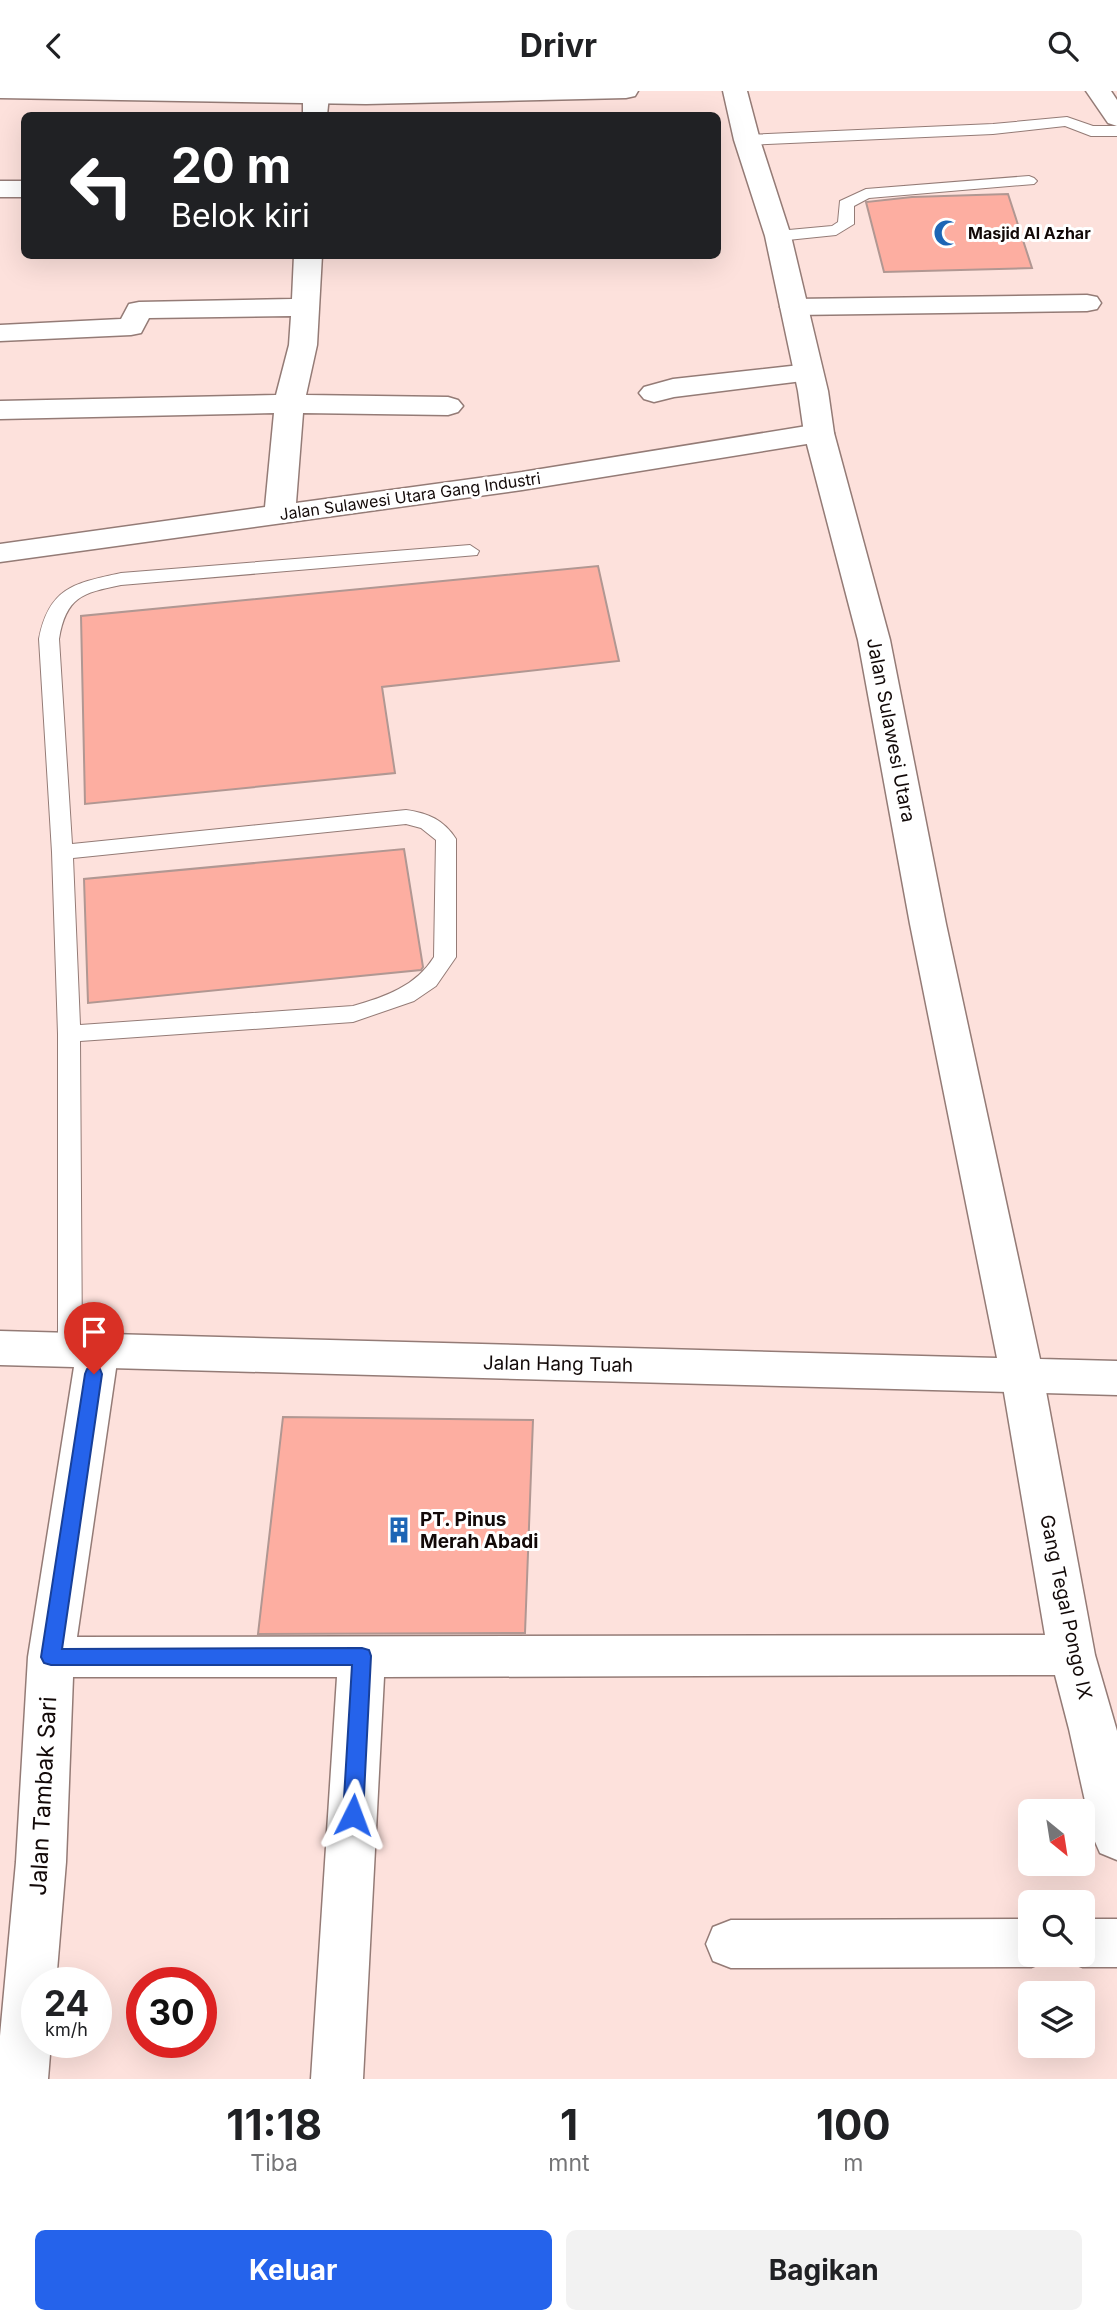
<!DOCTYPE html>
<html lang="id">
<style>
:root{--surface:#fff;--page:#f2f2f2;--text:#202124;--muted:#757577;--accent:#2563eb}
body{margin:0;font-family:Inter,sans-serif;background:var(--page);color:var(--text);height:100vh;display:flex;flex-direction:column;font-size:26px;white-space:nowrap}
*{box-sizing:border-box;margin:0}
p{font-size:23px;color:var(--muted)}
.icon{flex:none;width:38px;height:38px;fill:none;stroke:currentColor;stroke-width:2;stroke-linecap:round;stroke-linejoin:round}
.map{position:relative;height:1988px;overflow:hidden}
.sheet{display:flex;flex-direction:column;background:var(--surface);flex:1}
.sheet>*{flex:none}
.top-card{position:absolute;left:21px;top:21px;width:700px;height:147px;border-radius:10px;box-shadow:0 7px 28px #0002;background:#202124;color:#fff;overflow:hidden}
.needle{width:46px;rotate:150deg}
.controls{position:absolute;left:1018px;top:1708px;display:grid;gap:14px}
.controls a{display:grid;place-items:center;width:77px;height:77px;border-radius:10px;background:var(--surface);box-shadow:0 7px 28px #0002;font-size:35px}
.speed{position:absolute;left:21px;top:1876px;display:flex;gap:14px;font-size:35px;font-weight:700;text-align:center}
.speed>*{display:grid;place-content:center;width:91px;height:91px;border-radius:50%;background:var(--surface);box-shadow:0 7px 28px #0002;line-height:1}
.speed small{font-size:18px;font-weight:400}
.speed .limit{border:10px solid #d22;background:#fff;color:#111}
.pin{position:absolute;display:grid;place-items:center;width:60px;height:60px;color:#fff;margin:-72px -30px;border-radius:50% 50% 50% 0;rotate:-45deg;box-shadow:0 0 7px #0007}
.pin .icon{rotate:45deg}
.me{position:absolute;width:77px;margin:-38px;rotate:3deg;stroke-linejoin:round;filter:drop-shadow(0 0 5px #0008)}
.turn{display:flex;align-items:center;gap:24px;height:147px;padding:0 35px;font-size:32px}
.turn .icon{width:91px;height:91px;stroke-width:2.5}
.turn b{display:block;font-size:49px;line-height:60px}
.eta{display:flex;justify-content:space-evenly;align-items:center;height:119px;text-align:center}
.eta b{font-size:42px;font-weight:700;line-height:49px}
.action{display:flex;gap:14px;margin-top:auto;padding:14px 35px}
.action a{flex:1;height:80px;border-radius:10px;background:var(--accent);color:#fff;font-size:28px;font-weight:700;line-height:80px;text-align:center}
.action a+a{background:var(--page);color:var(--text)}
header{display:flex;justify-content:space-between;align-items:center;height:91px;padding:0 35px;background:var(--surface);font-size:32px;font-weight:700}
.map>svg:first-child{display:block}
.building{fill:#fdaea1;stroke:#b19792;stroke-width:2}
.lines{fill:none;stroke-linecap:round;stroke-linejoin:round}
.lane-casing{stroke:#947b76;stroke-width:2}
.street-casing{stroke:#947b76;stroke-width:3}
.secondary-casing{stroke:#947b76;stroke-width:3}
.lane{fill:#fff;fill-rule:evenodd}
.street{fill:#fff;fill-rule:evenodd}
.secondary{fill:#fff;fill-rule:evenodd}
.route{fill:#2563eb;stroke:#184099;stroke-width:2}
.labels{text-anchor:middle;dominant-baseline:central;stroke-width:6;stroke-linejoin:round;paint-order:stroke}
.far-poi-label{font-size:16px;font-weight:bold;fill:#120908;stroke:#fff;text-anchor:start}
.far-street-label{font-size:16px;fill:#120908;stroke:#fff}
.street-label{font-size:19px;fill:#120908;stroke:#fff}
.poi-label{font-size:19px;font-weight:bold;fill:#120908;stroke:#fff;text-anchor:start}
.near-street-label{font-size:23px;fill:#120908;stroke:#fff}
</style>
<header><svg class="icon" aria-label="back" viewBox="0 0 24 24"><path d="M15 5l-7 7 7 7"/></svg>Drivr<svg class="icon" aria-label="search" viewBox="0 0 24 24"><circle cx="10" cy="10" r="6"/><path d="M15 15l6 6"/></svg></header>
<div class="map">
<svg width="1117" height="1988" viewBox="0 0 1117 1988">
<rect width="100%" height="100%" fill="#fde1dc"/>
<g class="building">
<polygon points="1008,103 1032,177 884,181 866,111 912,106"/>
<polygon points="598,475 619,570 382,596 395,682 85,713 81,525"/>
<polygon points="404,758 423,876 421,879 88,912 84,788"/>
<polygon points="283,1326 533,1329 525,1542 258,1543"/>
</g>
<g class="lines">
<g class="lane-casing">
<g id="lane">
<polygon points="1067,26 1093,35 1117,35 1117,45 1091,45 1065,35 993,43 747,54 739,49 747,44 993,33"/>
<polygon points="1029,85 1034,87 1037,90 1034,93 869,107 854,115 854,133 836,144 778,150 770,145 778,140 832,135 838,131 840,110 866,98"/>
<path d="M 470,454 L 479,460 L 477,464 L 121,494 C 82,502 66,506 59,548 L 72,753 L 406,719 C 428,722 444,729 456,748 L 456,866 L 436,895 L 414,910 L 353,931 L 80,950 L 82,1257 L 79,1264 L 70,1267 L 61,1264 L 58,1257 L 58,943 L 52,761 L 39,548 C 49,496 75,492 121,482 ZM 406,733 L 421,737 L 436,749 L 434,866 C 416,895 385,906 353,915 L 80,934 L 73,767 Z"/>
</g>
</g>
<g class="street-casing">
<g id="street">
<polygon points="307,0 325,0 329,5 327,24 303,24 303,5"/>
<polygon points="1086,0 1111,0 1117,9 1117,35 1108,32"/>
<rect x="0" y="90" width="24" height="16"/>
<polygon points="294,164 322,164 317,254 306,304 448,306 458,309 463,315 458,321 448,324 303,322 296,412 522,381 819,333 829,336 834,342 829,348 819,351 522,399 0,471 0,453 265,416 274,322 0,328 0,310 276,304 289,254 291,225 149,227 141,242 131,244 0,250 0,234 121,228 129,213 139,211 292,208"/>
<polygon points="1087,204 1097,206 1101,212 1097,218 1087,220 794,224 784,222 780,216 784,210 794,208"/>
<polygon points="809,273 819,276 823,282 819,288 674,306 654,311 644,308 639,302 644,296 673,288"/>
<polygon points="98,1240 113,1245 119,1257 77,1546 1045,1544 1001,1284 1007,1272 1022,1267 1037,1272 1043,1284 1095,1564 1117,1640 1117,1769 1100,1762 1093,1746 1069,1638 1055,1584 384,1586 363,1988 311,1988 337,1586 73,1586 66,1771 56,1892 37,1892 37,1951 51,1951 48,1988 0,1988 0,1945 16,1771 28,1566 77,1257 83,1245"/>
<polygon points="1031,1828 1031,1864 1051,1864 1049,1869 1031,1876 731,1877 713,1870 706,1853 713,1836 731,1829"/>
<polygon points="1083,1828 1117,1828 1117,1876 1083,1876 1065,1869 1063,1864 1083,1864"/>
</g>
</g>
<g class="secondary-casing">
<g id="secondary">
<polygon points="0,0 638,0 635,5 626,7 366,13 0,7"/>
<polygon points="723,0 747,0 760,49 791,145 828,300 834,342 890,549 946,833 1040,1268 1117,1270 1117,1304 0,1274 0,1240 997,1267 910,833 858,549 804,342 798,300 765,145 734,49"/>
</g>
</g>
<use href="#lane" class="lane"/>
<use href="#street" class="street"/>
<use href="#secondary" class="secondary"/>
</g>
<polygon class="route" points="94,1276 100,1278 102,1283 62,1558 362,1557 369,1559 371,1565 363,1724 360,1730 353,1733 346,1730 343,1724 352,1574 51,1574 44,1572 41,1566 85,1283 87,1278"/>
<defs>
<g id="mosque-bare" transform="scale(2.1)"><path d="M3.5-4.9A6 6 0 1 0 3.5 4.9A5 5 0 1 1 3.5-4.9Z" fill="#1d65b5" stroke="#fff" stroke-width="2.5" paint-order="stroke"/></g>
<g id="building-bare" transform="scale(2.1)"><path d="M-4-6H4V6H1V3H-1V6H-4ZM-2.5-4.3h1.7v1.8h-1.7ZM.8-4.3h1.7v1.8H.8ZM-2.5-1h1.7V.8h-1.7ZM.8-1h1.7V.8H.8Z" fill="#1d65b5" stroke="#fff" stroke-width="2.5" paint-order="stroke"/></g>
</defs>
<g fill-rule="evenodd">
<use href="#mosque-bare" x="947" y="142"/>
<use href="#building-bare" x="399" y="1439"/>
</g>
<g class="labels">
<g class="far-poi-label">
<text x="968" y="142">Masjid Al Azhar</text>
</g>
<g class="far-street-label">
<text transform="translate(410 405) rotate(-8)">Jalan Sulawesi Utara Gang Industri</text>
</g>
<g class="street-label">
<text transform="translate(891 639) rotate(79)">Jalan Sulawesi Utara</text>
<text transform="translate(558 1273) rotate(1)">Jalan Hang Tuah</text>
<text transform="translate(1066 1516) rotate(78)">Gang Tegal Pongo IX</text>
</g>
<g class="poi-label">
<text x="420" y="1428">PT. Pinus<tspan x="420" dy="22">Merah Abadi</tspan></text>
</g>
<g class="near-street-label">
<text transform="translate(43 1705) rotate(-87)">Jalan Tambak Sari</text>
</g>
</g>
</svg>
<div class="controls">
<a><svg class="needle" viewBox="-14 -14 28 28"><path d="M0-13l5 13h-10z" fill="#e53935"/><path d="M0 13l5-13h-10z" fill="#757577"/></svg></a>
<a><svg class="icon" aria-label="search" viewBox="0 0 24 24"><circle cx="10" cy="10" r="6"/><path d="M15 15l6 6"/></svg></a>
<a><svg class="icon" aria-label="layers" viewBox="0 0 24 24"><path d="M12 4l9 5-9 5-9-5zM3 14l9 5 9-5"/></svg></a>
</div>
<div class="speed"><div>24<small>km/h</small></div><div class="limit">30</div></div>
<div class="pin" style="left:94px;top:1283px;background:#d93025"><svg class="icon" aria-label="arrive" viewBox="0 0 24 24"><path d="M6 21V4h12l-3 4 3 4H6"/></svg></div>
<svg class="me" style="left:353px;top:1724px" viewBox="-20 -20 40 40"><path d="M0-17L14 15 0 8-14 15z" fill="#2563eb" stroke="#fff" stroke-width="4"/></svg>
<div class="top-card">
<div class="turn"><svg class="icon" aria-label="left" viewBox="0 0 24 24"><path d="M17 20v-9H6M10 6l-5 5 5 5"/></svg><div><b>20 m</b>Belok kiri</div></div>
</div>
</div>
<section class="sheet">
<div class="eta">
<div><b>11:18</b><p>Tiba</p></div>
<div><b>1</b><p>mnt</p></div>
<div><b>100</b><p>m</p></div>
</div>
<div class="action"><a>Keluar</a><a>Bagikan</a></div>
</section>
